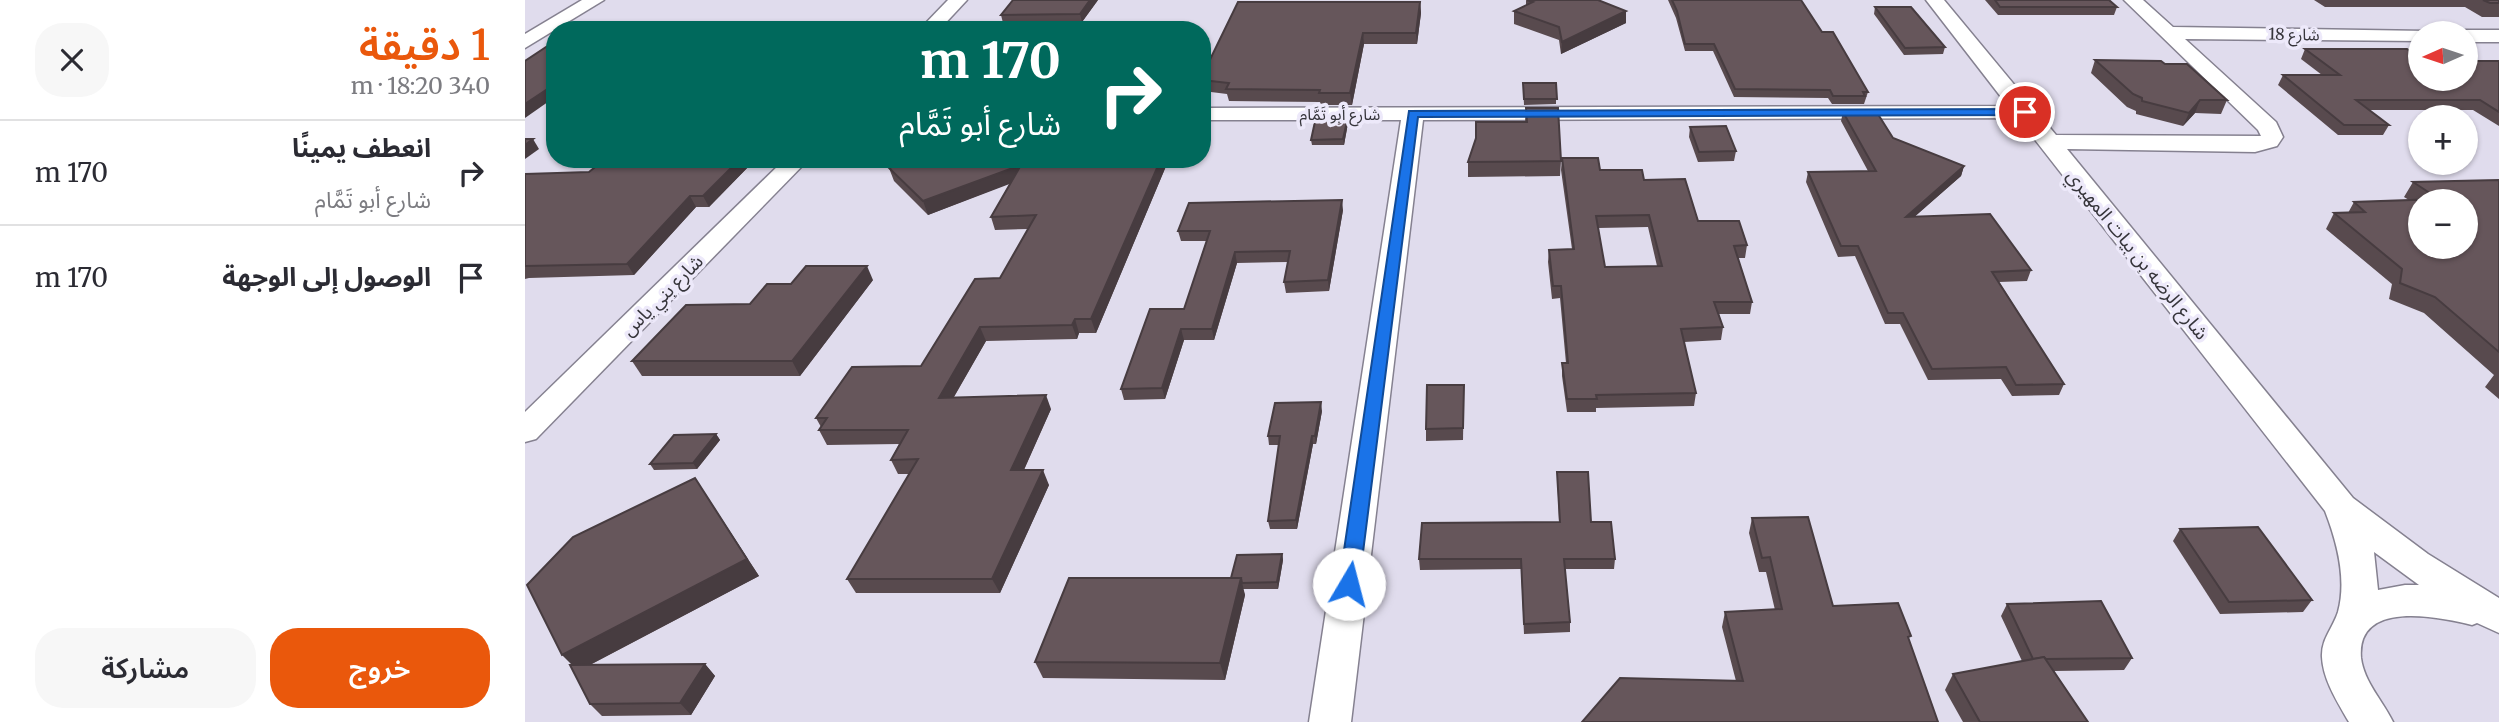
<!DOCTYPE html>
<html lang="ar">
<meta charset="utf-8">
<style>
:root{--surface:#fff;--page:#f7f7f7;--text:#2b2b33;--muted:#7c7c81;--line:#e1e1e2;--accent:#ea580c}
body{margin:0;font-family:Merriweather,"Noto Sans Arabic",serif;background:var(--page);color:var(--text);direction:rtl;height:100vh;display:flex;flex-direction:column;font-size:26px;white-space:nowrap}
*{box-sizing:border-box;margin:0}
p{font-size:23px;color:var(--muted)}
.icon{flex:none;width:38px;height:38px;fill:none;stroke:currentColor;stroke-width:2;stroke-linecap:round;stroke-linejoin:round}
.map{position:relative;flex:1;overflow:hidden;direction:ltr}
.sheet{display:flex;flex-direction:column;background:var(--surface);width:525px}
.sheet>*{flex:none}
.banner{position:absolute;left:21px;top:21px;width:665px;height:147px;border-radius:28px;box-shadow:0 2px 5px #0004;direction:rtl;background:#00695c;color:#fff;overflow:hidden}
.needle{width:46px;rotate:267deg}
.controls{position:absolute;left:1883px;top:21px;display:grid;gap:14px}
.controls a{display:grid;place-items:center;width:70px;height:70px;border-radius:50%;background:var(--surface);box-shadow:0 2px 5px #0004;font-size:35px}
.pin{position:absolute;display:grid;place-items:center;width:60px;height:60px;color:#fff;margin:-30px;border:4px solid #fff;border-radius:50%;box-shadow:0 2px 7px #0007}
.me{position:absolute;width:77px;margin:-38px;rotate:8deg;stroke-linejoin:round;filter:drop-shadow(0 0 5px #0008)}
.turn{display:flex;align-items:center;gap:24px;height:147px;padding:0 35px;font-size:32px}
.turn .icon{width:91px;height:91px;stroke-width:2.5}
.turn b{display:block;font-size:49px;line-height:60px}
.round{display:grid;place-items:center;flex:none;width:74px;height:74px;border-radius:28px;background:var(--page)}
.summary{display:flex;align-items:center;justify-content:space-between;height:119px;padding:0 35px}
h1{font-size:42px;font-weight:600;line-height:52px;color:var(--accent)}
.action{display:flex;gap:14px;margin-top:auto;padding:14px 35px}
.action a{flex:1;height:80px;border-radius:28px;background:var(--accent);color:#fff;font-size:28px;font-weight:600;line-height:80px;text-align:center}
.action a+a{background:var(--page);color:var(--text)}
ul{padding:0;list-style:none}
li{display:flex;align-items:center;gap:21px;height:105px;padding:0 35px;border-top:2px solid var(--line)}
li div{flex:1}
li b{display:block;font-size:26px}
li em{font-style:normal}
main{display:flex;flex:1;min-height:0}
.map>svg:first-child{display:block}
.lines{fill:none;stroke-linecap:round;stroke-linejoin:round}
.street-casing{stroke:#858190;stroke-width:3}
.street{fill:#fff;fill-rule:evenodd}
.wall{fill:#584a4e;fill-rule:evenodd}
.shaded-wall{fill:#473c40}
.building{fill:#66565b;stroke:#473c40;stroke-width:2;fill-rule:evenodd}
.route{fill:#1a73e8;stroke:#114b97;stroke-width:2}
.labels{text-anchor:middle;dominant-baseline:central;stroke-width:7;stroke-linejoin:round;paint-order:stroke}
.far-street-label{font-size:16px;fill:#36353b;stroke:#ede9fa}
.street-label{font-size:19px;fill:#36353b;stroke:#ede9fa}
</style>
<main>
<div class="map">
<svg width="1974" height="722" viewBox="0 0 1974 722">
<rect width="100%" height="100%" fill="#e0dced"/>
<g class="lines">
<g class="street-casing">
<g id="street">
<polygon points="57,0 79,0 0,48 0,34"/>
<polygon points="423,0 442,0 414,30 394,30"/>
<path d="M 1401,0 L 1419,0 L 1531,135 L 1736,136 L 1733,130 L 1599,0 L 1618,0 L 1648,27 L 1902,31 L 1903,33 L 1895,33 L 1895,41 L 1660,39 L 1751,122 L 1758,137 L 1752,146 L 1730,152 L 1542,149 L 1828,498 L 1903,554 L 1974,598 L 1974,633 L 1952,623 L 1947,625 C 1914,617 1831,599 1836,658 C 1839,682 1858,701 1868,722 L 1824,722 C 1813,703 1798,680 1797,657 C 1796,639 1808,628 1813,612 C 1822,579 1812,542 1800,511 L 1493,118 L 898,120 L 826,722 L 784,722 L 876,120 L 677,120 L 677,108 L 1483,106 ZM 1849,552 L 1894,585 L 1880,585 L 1853,590 Z"/>
<polygon points="1941,30 1974,30 1974,42 1941,42 1941,33 1933,33"/>
<polygon points="260,159 284,159 11,439 0,442 0,412"/>
</g>
</g>
<use href="#street" class="street"/>
</g>
<g class="wall">
<polygon points="573,0 557,22 478,23 476,15"/>
<polygon points="1001,0 1101,23 1036,54 1034,40 989,24 989,11 1001,6"/>
<polygon points="1143,0 1276,0 1297,32 1343,92 1339,104 1307,104 1303,98 1209,97 1188,51 1160,51 1151,18"/>
<polygon points="1460,0 1584,0 1592,7 1589,15 1473,15"/>
<polygon points="1789,0 1974,0 1974,17 1957,17 1940,7 1800,7"/>
<polygon points="895,2 896,13 892,44 839,44 827,105 796,105 795,102 704,101 702,94 678,91 677,76"/>
<polygon points="1350,7 1420,47 1418,54 1379,55 1349,14"/>
<polygon points="1780,49 1895,79 1974,61 1974,126 1948,110 1844,110 1864,125 1858,135 1813,135 1753,85 1758,75 1797,75 1776,59"/>
<polygon points="1570,60 1640,64 1702,100 1696,114 1670,113 1658,126 1611,114 1611,111 1602,107 1566,73"/>
<polygon points="998,83 1031,83 1031,104 999,105"/>
<polygon points="1001,108 1036,161 1035,176 943,177 943,162 1000,122"/>
<polygon points="1318,112 1368,138 1439,166 1436,176 1390,216 1506,270 1502,281 1474,282 1539,384 1534,395 1487,396 1476,379 1403,380 1375,324 1360,324 1330,256 1313,257 1281,182 1283,172 1343,171 1316,121"/>
<polygon points="823,117 823,123 819,145 787,145 786,140"/>
<polygon points="1165,127 1211,151 1209,161 1173,162 1164,137"/>
<path d="M 1037,158 L 1075,170 L 1119,180 L 1173,221 L 1222,245 L 1220,258 L 1213,258 L 1227,302 L 1225,314 L 1194,314 L 1198,327 L 1196,340 L 1159,342 L 1171,393 L 1169,406 L 1071,408 L 1071,412 L 1042,412 L 1037,376 L 1037,363 L 1041,363 L 1035,298 L 1027,299 L 1023,262 L 1024,250 L 1047,249 L 1036,170 ZM 1123,227 L 1132,266 L 1080,267 L 1073,228 Z"/>
<polygon points="80,159 225,159 227,163 184,207 171,207 109,275 4,278 0,279 0,174 64,172"/>
<polygon points="467,159 644,159 571,333 554,333 552,339 461,341 429,397 526,409 499,470 524,485 475,593 331,593 322,579 384,474 373,474 366,460 374,444 302,445 294,430 296,427 291,418 396,366 475,278 503,229 470,230 466,217 485,183 403,215 369,181 364,168"/>
<polygon points="1974,180 1974,399 1960,387 1969,375 1899,313 1864,299 1867,284 1801,229 1809,213 1823,213 1829,202 1884,200 1879,197 1888,182"/>
<polygon points="818,210 804,291 761,293 759,282 763,262 712,263 689,340 659,340 640,399 599,400 596,389 659,309 682,241 656,241 653,231"/>
<polygon points="348,280 275,376 117,376 107,361 225,304"/>
<polygon points="939,385 938,440 901,441 901,429"/>
<polygon points="797,411 791,444 788,444 772,529 745,529 743,521 754,445 744,445 743,436"/>
<polygon points="191,434 195,440 172,469 129,470 125,464"/>
<polygon points="1032,472 1090,559 1089,569 1040,569 1045,622 1045,632 999,634 996,569 895,570 894,559 1034,522"/>
<polygon points="181,495 234,576 65,665 180,664 190,676 166,715 77,716 65,704 48,665"/>
<polygon points="1227,518 1308,606 1384,641 1413,722 1211,681 1197,627 1200,612 1250,610 1241,572 1234,572 1224,533"/>
<polygon points="1655,529 1787,600 1778,612 1695,614 1648,541"/>
<polygon points="757,554 758,560 753,589 718,589 720,595 700,680 518,678 510,662 706,578"/>
<polygon points="1482,604 1607,658 1599,670 1529,671 1563,722 1438,722 1420,690 1428,674 1497,661 1476,616"/>
</g>
<g class="shaded-wall">
<polygon points="565,0 573,0 557,22 555,14"/>
<polygon points="895,2 896,13 892,44 891,33"/>
<polygon points="1101,11 1101,23 1036,54 1037,42"/>
<polygon points="838,33 839,44 827,105 825,93"/>
<polygon points="30,84 30,97 0,118 0,104"/>
<polygon points="1675,100 1670,113 1658,126 1664,113"/>
<polygon points="823,117 823,123 819,145 818,139"/>
<polygon points="8,139 14,149 0,159 0,145"/>
<polygon points="215,159 225,159 227,163 184,207 178,196"/>
<polygon points="636,159 644,159 571,333 566,319"/>
<polygon points="496,165 500,178 403,215 398,201"/>
<polygon points="1439,166 1436,176 1378,227 1381,217"/>
<polygon points="165,196 171,207 109,275 102,264"/>
<polygon points="817,200 818,210 804,291 803,280"/>
<polygon points="710,252 712,263 689,340 687,329"/>
<polygon points="342,266 348,280 275,376 267,361"/>
<polygon points="550,319 554,333 552,339 547,325"/>
<polygon points="455,327 461,341 420,412 414,398"/>
<polygon points="656,329 659,340 640,399 637,388"/>
<polygon points="521,395 526,409 492,485 486,470"/>
<polygon points="796,402 797,411 791,444 790,436"/>
<polygon points="191,434 195,440 172,469 168,463"/>
<polygon points="787,436 788,444 772,529 771,520"/>
<polygon points="518,470 524,485 475,593 467,579"/>
<polygon points="170,478 234,576 53,671 37,655"/>
<polygon points="757,554 758,560 753,589 752,582"/>
<polygon points="716,578 720,595 700,680 695,663"/>
<polygon points="180,664 190,676 166,715 155,703"/>
</g>
<g class="building">
<polygon points="488,0 565,0 555,14 476,15"/>
<polygon points="1002,0 1073,0 1101,11 1037,42 1034,27 989,11 1008,2"/>
<polygon points="1147,0 1276,0 1297,32 1308,32 1343,92 1338,92 1340,96 1308,96 1305,90 1210,89 1189,44 1160,44 1152,11"/>
<polygon points="1470,0 1584,0 1592,7 1475,7"/>
<polygon points="1958,0 1974,0 1974,3 1965,3"/>
<polygon points="713,2 895,2 891,33 838,33 825,93 794,93 795,90 701,89 704,83 677,80 677,76"/>
<polygon points="1350,7 1386,7 1420,47 1380,48"/>
<polygon points="237,27 236,30 62,30"/>
<polygon points="30,41 30,84 0,104 0,61"/>
<polygon points="1780,49 1882,49 1895,58 1895,79 1941,79 1941,61 1974,61 1974,112 1955,100 1831,100 1864,125 1819,125 1758,75 1815,75"/>
<polygon points="1570,60 1636,61 1640,64 1662,64 1702,100 1675,100 1664,113 1617,101 1617,98 1608,94"/>
<polygon points="998,83 1031,83 1032,99 999,99"/>
<polygon points="1001,108 1033,108 1036,161 943,162 951,138 951,122 1002,122"/>
<polygon points="1351,111 1368,138 1439,166 1381,217 1465,214 1506,270 1467,272 1539,384 1491,385 1481,367 1407,369 1378,313 1363,313 1333,246 1316,246 1283,172 1351,171 1318,112"/>
<polygon points="791,117 823,117 818,139 786,140"/>
<polygon points="1201,126 1211,151 1174,152 1165,127"/>
<polygon points="0,139 8,139 0,145"/>
<path d="M 1037,158 L 1073,158 L 1075,170 L 1117,170 L 1119,180 L 1160,179 L 1173,221 L 1214,221 L 1222,245 L 1209,246 L 1227,302 L 1189,302 L 1198,327 L 1156,329 L 1171,393 L 1071,395 L 1072,399 L 1042,399 L 1037,363 L 1043,363 L 1036,286 L 1028,286 L 1024,250 L 1049,249 ZM 1124,215 L 1137,266 L 1080,267 L 1071,216 Z"/>
<polygon points="80,159 215,159 178,196 165,196 102,264 0,266 0,174 64,172"/>
<polygon points="390,159 636,159 566,319 550,319 547,325 455,327 414,398 521,395 486,470 518,470 467,579 322,579 393,459 366,460 383,430 294,430 302,418 291,418 327,367 396,366 450,279 475,278 511,215 466,217 496,165 398,201 364,168"/>
<path d="M 1974,180 L 1974,352 L 1910,297 L 1875,283 L 1877,269 L 1809,213 L 1840,212 L 1829,202 L 1914,199 L 1888,182 ZM 1895,201 L 1941,201 L 1941,247 L 1895,247 Z"/>
<polygon points="817,200 803,280 759,282 765,251 710,252 687,329 656,329 637,388 596,389 625,309 659,309 685,231 653,231 664,203"/>
<polygon points="281,266 342,266 267,361 107,361 161,305 225,304 242,284 266,284"/>
<polygon points="902,385 939,385 938,428 901,429"/>
<polygon points="796,402 790,436 787,436 771,520 743,521 755,436 743,436 750,403"/>
<polygon points="191,434 168,463 125,464 149,435"/>
<polygon points="1032,472 1063,472 1066,522 1086,522 1090,559 1039,559 1045,622 999,624 996,559 894,559 897,523 1035,522"/>
<polygon points="170,478 222,559 37,655 2,585 48,537"/>
<polygon points="1283,517 1308,606 1373,603 1386,636 1383,637 1413,722 1057,722 1095,678 1218,681 1200,612 1257,609 1245,557 1237,558 1227,518"/>
<polygon points="1733,527 1787,600 1704,602 1655,529"/>
<polygon points="757,554 752,582 717,583 716,578 706,578 712,555"/>
<polygon points="544,578 716,578 695,663 510,662"/>
<polygon points="1576,601 1607,658 1521,659 1519,657 1508,659 1482,604"/>
<polygon points="1519,657 1563,722 1455,722 1428,674"/>
<polygon points="180,664 155,703 65,704 45,665"/>
</g>
<polygon class="route" points="1500,109 1504,110 1504,115 893,117 834,584 831,589 824,592 817,589 814,584 884,111"/>
<g class="labels">
<g class="far-street-label">
<text transform="translate(1769 34) rotate(1)">شارع 18</text>
<text x="815" y="114">شارع أبو تَمَّام</text>
</g>
<g class="street-label">
<text transform="translate(1613 254) rotate(51)">شارع الرضه بن بيات المهيري</text>
<text transform="translate(137 295) rotate(-45)">شارع بني ياس</text>
</g>
</g>
</svg>
<div class="controls">
<a><svg class="needle" viewBox="-14 -14 28 28"><path d="M0-13l5 13h-10z" fill="#e53935"/><path d="M0 13l5-13h-10z" fill="#7c7c81"/></svg></a>
<a>+</a>
<a>−</a>
</div>
<div class="pin" style="left:1500px;top:112px;background:#d93025"><svg class="icon" aria-label="arrive" viewBox="0 0 24 24"><path d="M6 21V4h12l-3 4 3 4H6"/></svg></div>
<svg class="me" style="left:824px;top:584px" viewBox="-20 -20 40 40"><circle r="19" fill="#fff"/><path d="M0-13L10 11 0 6-10 11z" fill="#1a73e8"/></svg>
<div class="banner">
<div class="turn"><svg class="icon" aria-label="right" viewBox="0 0 24 24"><path d="M7 20v-9h11M14 6l5 5-5 5"/></svg><div><b>170 m</b>شارع أبو تَمَّام</div></div>
</div>
</div>
<section class="sheet">
<div class="summary"><div><h1>1 دقيقة</h1><p>340 m · 18:20</p></div><a class="round"><svg class="icon" aria-label="close" viewBox="0 0 24 24"><path d="M6 6l12 12M18 6L6 18"/></svg></a></div>
<ul>
<li><svg class="icon" aria-label="right" viewBox="0 0 24 24"><path d="M7 20v-9h11M14 6l5 5-5 5"/></svg><div><b>انعطف يمينًا</b><p>شارع أبو تَمَّام</p></div><em>170 m</em></li>
<li><svg class="icon" aria-label="arrive" viewBox="0 0 24 24"><path d="M6 21V4h12l-3 4 3 4H6"/></svg><div><b>الوصول إلى الوجهة</b></div><em>170 m</em></li>
</ul>
<div class="action"><a>خروج</a><a>مشاركة</a></div>
</section>
</main>
